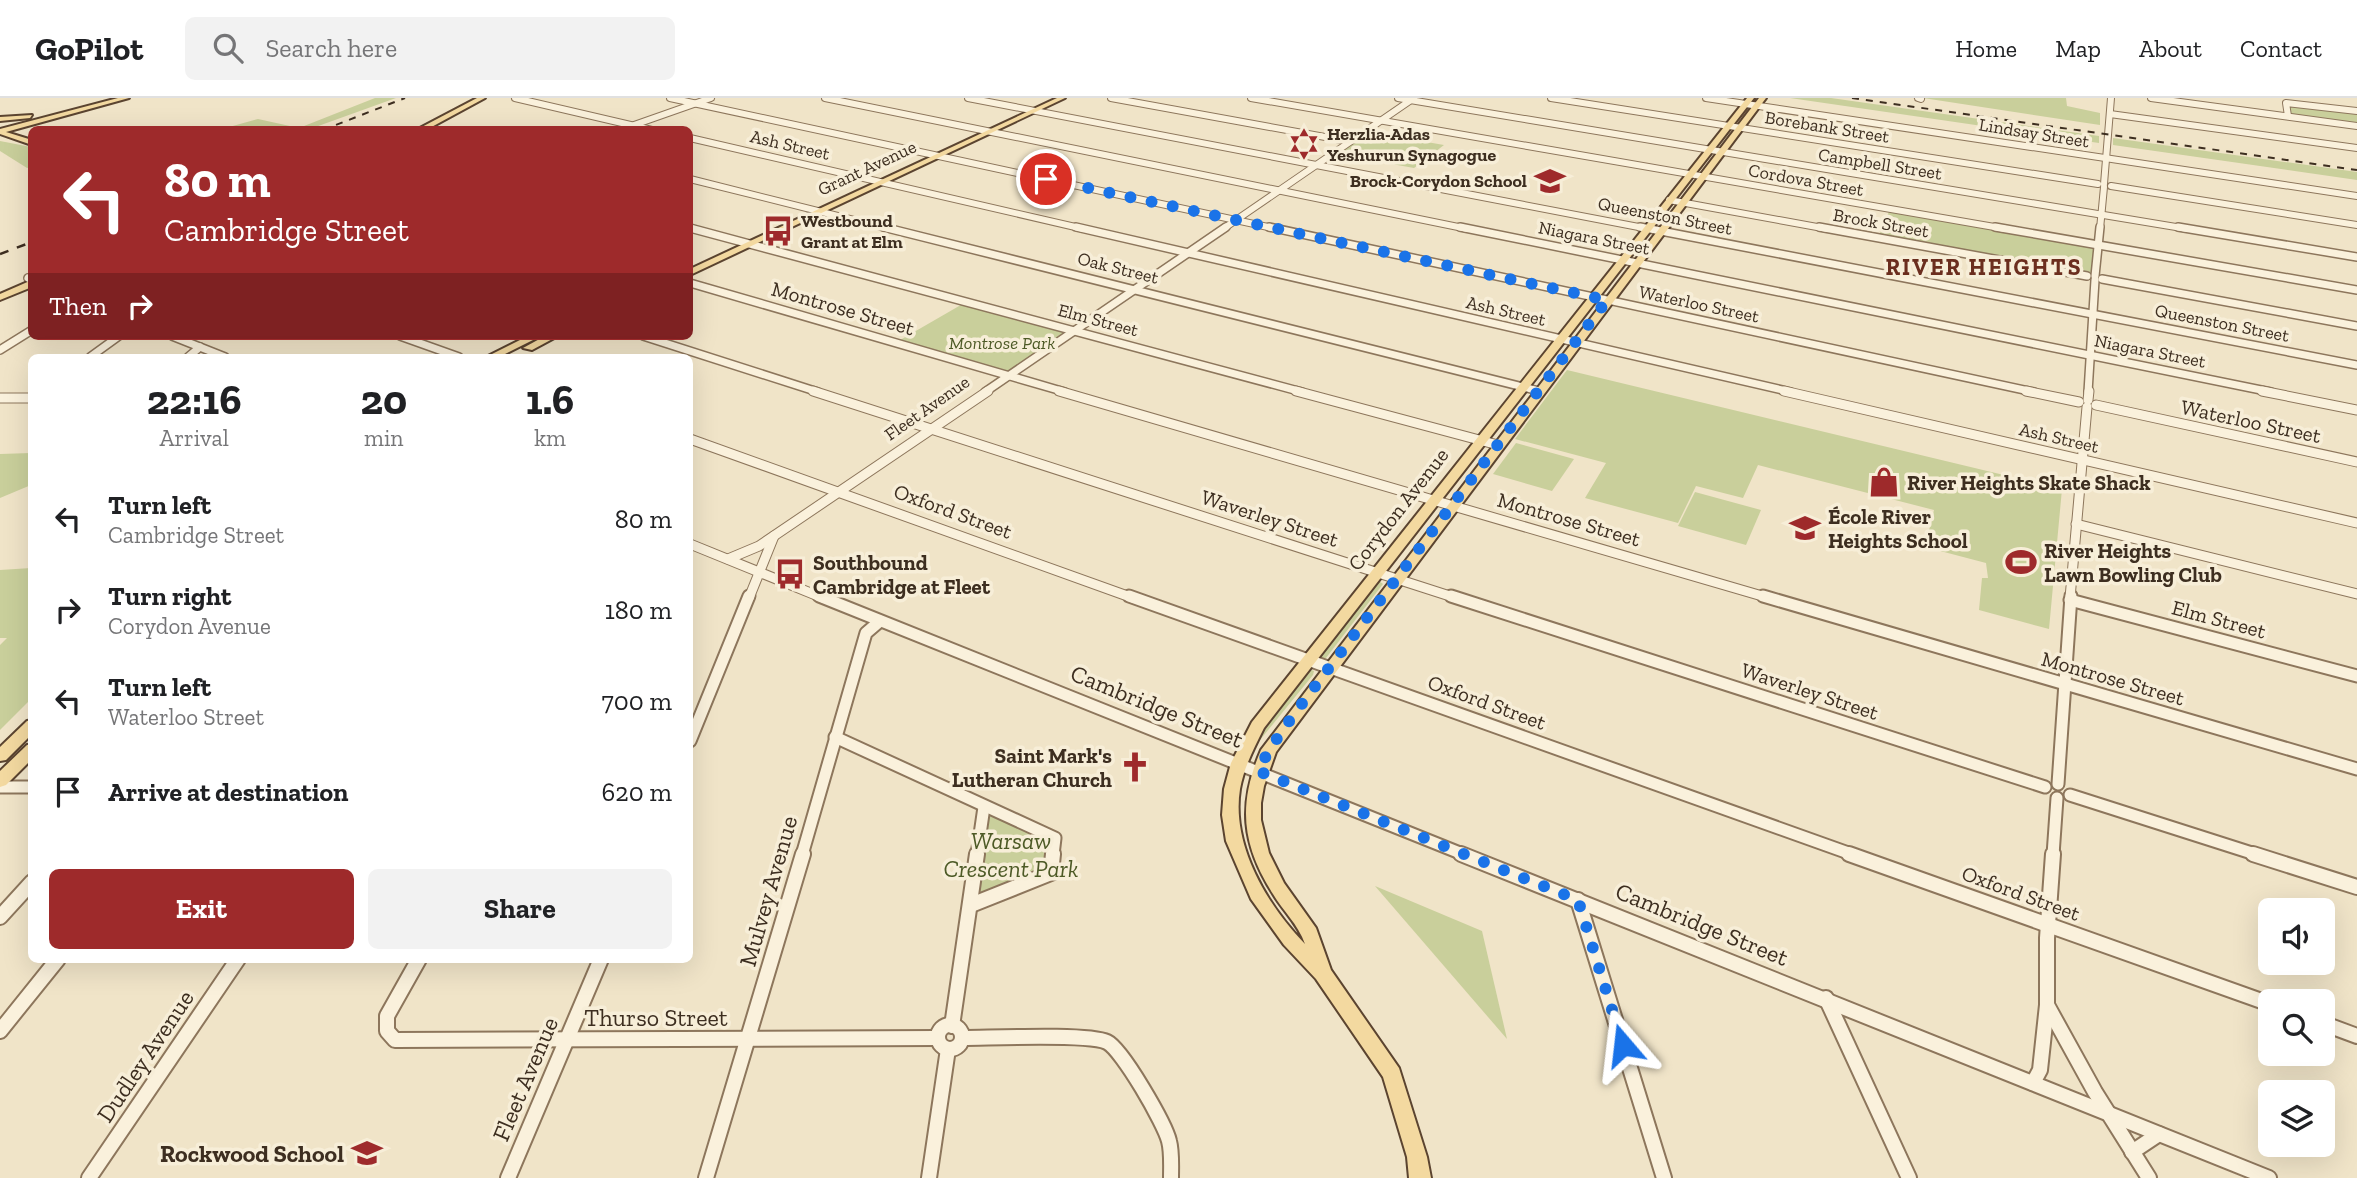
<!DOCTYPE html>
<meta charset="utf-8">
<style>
:root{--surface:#fff;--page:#f2f2f2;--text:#202124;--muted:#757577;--line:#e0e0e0;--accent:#9e2a2b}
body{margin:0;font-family:"Zilla Slab",serif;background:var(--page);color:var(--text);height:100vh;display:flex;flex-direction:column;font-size:26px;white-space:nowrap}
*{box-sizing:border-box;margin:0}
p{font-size:23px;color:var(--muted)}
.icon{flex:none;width:38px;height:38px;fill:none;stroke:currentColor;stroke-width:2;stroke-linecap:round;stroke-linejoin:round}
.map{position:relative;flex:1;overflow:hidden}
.panel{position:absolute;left:28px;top:256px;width:665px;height:609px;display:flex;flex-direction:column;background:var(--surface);border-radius:10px;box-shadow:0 7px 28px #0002}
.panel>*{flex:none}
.hud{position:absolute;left:28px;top:28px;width:665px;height:214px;border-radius:10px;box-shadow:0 7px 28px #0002;background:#9e2a2b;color:#fff;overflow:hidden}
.controls{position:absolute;left:2258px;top:800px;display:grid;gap:14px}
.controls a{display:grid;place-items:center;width:77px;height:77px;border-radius:10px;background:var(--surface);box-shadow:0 7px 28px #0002;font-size:35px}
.pin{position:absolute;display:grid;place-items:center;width:60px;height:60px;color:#fff;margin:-30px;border:4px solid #fff;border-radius:50%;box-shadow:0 2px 7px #0007}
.me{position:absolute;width:77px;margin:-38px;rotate:343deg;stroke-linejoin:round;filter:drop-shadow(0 0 5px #0008)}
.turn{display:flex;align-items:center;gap:24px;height:147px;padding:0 21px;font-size:32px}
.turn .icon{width:91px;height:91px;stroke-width:2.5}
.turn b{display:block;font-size:49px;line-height:60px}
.then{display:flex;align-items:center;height:66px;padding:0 21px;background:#0003;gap:14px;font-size:26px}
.eta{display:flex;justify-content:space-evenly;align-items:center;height:119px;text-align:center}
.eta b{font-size:42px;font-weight:700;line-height:49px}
.primary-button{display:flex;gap:14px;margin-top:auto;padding:14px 21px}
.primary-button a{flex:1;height:80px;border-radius:10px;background:var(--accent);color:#fff;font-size:28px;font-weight:700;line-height:80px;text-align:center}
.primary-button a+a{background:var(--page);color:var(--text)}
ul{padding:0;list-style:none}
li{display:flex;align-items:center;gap:21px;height:91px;padding:0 21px}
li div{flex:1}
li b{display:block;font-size:26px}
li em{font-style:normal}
header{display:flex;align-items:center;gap:42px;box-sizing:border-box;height:98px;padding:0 35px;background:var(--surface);border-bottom:2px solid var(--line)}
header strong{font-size:33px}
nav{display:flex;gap:38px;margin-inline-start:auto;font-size:24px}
.search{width:490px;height:63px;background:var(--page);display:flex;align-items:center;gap:18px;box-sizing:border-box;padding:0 24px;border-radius:10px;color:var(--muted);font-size:26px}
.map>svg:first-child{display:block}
.green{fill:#c9cf9b}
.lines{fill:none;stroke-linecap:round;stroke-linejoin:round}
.minor-far4-casing{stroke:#8d765c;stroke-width:8}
.minor-far3-casing{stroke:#8d765c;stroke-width:10}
.minor-far2-casing{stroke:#8d765c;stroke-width:11}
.minor-far1-casing{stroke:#8d765c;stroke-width:15}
.minor-casing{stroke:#8d765c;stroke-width:18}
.major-casing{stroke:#5b4430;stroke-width:4}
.minor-far4{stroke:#faf1dc;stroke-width:6}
.minor-far3{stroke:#faf1dc;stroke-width:7}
.minor-far2{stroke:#faf1dc;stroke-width:9}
.minor-far1{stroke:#faf1dc;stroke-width:11}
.minor{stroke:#faf1dc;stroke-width:14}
.major{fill:#f3d9a0;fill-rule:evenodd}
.rail-far1{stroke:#3d2e20;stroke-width:2;stroke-dasharray:7 7;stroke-linecap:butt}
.rail{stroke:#3d2e20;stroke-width:2.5;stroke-dasharray:9 9;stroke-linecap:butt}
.route{stroke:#1a73e8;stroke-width:12;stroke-dasharray:0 21.6}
.labels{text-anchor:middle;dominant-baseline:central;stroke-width:7;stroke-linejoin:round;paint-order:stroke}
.far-street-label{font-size:18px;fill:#3d2e20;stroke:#f7eed8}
.far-poi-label{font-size:18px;font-weight:bold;fill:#3d2e20;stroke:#f7eed8;text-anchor:start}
.far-park-label{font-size:18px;font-style:italic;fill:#4d5a26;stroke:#f7eed8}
.street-label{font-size:21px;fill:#3d2e20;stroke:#f7eed8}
.poi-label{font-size:21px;font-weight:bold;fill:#3d2e20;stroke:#f7eed8;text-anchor:start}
.far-district-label{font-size:23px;font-weight:bold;letter-spacing:2px;fill:#6b2e1e;stroke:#f7eed8}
.near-street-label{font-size:24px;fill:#3d2e20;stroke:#f7eed8}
.near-park-label{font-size:24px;font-style:italic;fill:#4d5a26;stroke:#f7eed8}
.near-poi-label{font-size:24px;font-weight:bold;fill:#3d2e20;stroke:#f7eed8;text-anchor:end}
</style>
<header>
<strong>GoPilot</strong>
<div class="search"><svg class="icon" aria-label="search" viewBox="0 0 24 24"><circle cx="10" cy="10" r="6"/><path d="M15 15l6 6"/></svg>Search here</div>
<nav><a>Home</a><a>Map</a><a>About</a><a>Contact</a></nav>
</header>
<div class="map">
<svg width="2357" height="1080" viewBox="0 0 2357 1080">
<rect width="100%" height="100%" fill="#f0e4c8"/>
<g class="green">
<polygon points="375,0 396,0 310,31 222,31 258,21 299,30"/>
<polygon points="1790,0 1831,0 2099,38 2099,45"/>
<polygon points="1923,0 2066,0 2067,8 2100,15 2100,27"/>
<polygon points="2289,7 2357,14 2357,27 2292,18"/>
<polygon points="1363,33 1444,47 1414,70 1331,55"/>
<polygon points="2113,40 2357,74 2357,82 2113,47"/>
<polygon points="0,43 31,49 31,69 27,70 0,53"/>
<polygon points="1890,111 2099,147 2095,180 1878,140"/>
<polygon points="966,204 1073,233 1008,278 895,245"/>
<polygon points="1567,272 2062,391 2049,531 1979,512 1982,480 1988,480 1986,465 1925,449 1934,412 1758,367 1743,400 1696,388 1678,425 1585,400 1606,365 1515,341"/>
<polygon points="1516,345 1574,361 1552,393 1493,376"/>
<polygon points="31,355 31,387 0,400 0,356"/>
<polygon points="1695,394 1761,412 1746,447 1678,428"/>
<polygon points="31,470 31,601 0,632 0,547 7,540 0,540 0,472"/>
<polygon points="1378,482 1383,486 1326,560 1322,562 1317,560"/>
<polygon points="1309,571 1314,573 1313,577 1251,653 1273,616"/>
<polygon points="984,709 1055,740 1051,775 971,807"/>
<polygon points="1375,788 1482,833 1507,941"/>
</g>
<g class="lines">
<g class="minor-far4-casing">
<g id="minor-far4">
<polyline points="515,0 652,32"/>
<polyline points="670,0 1277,131"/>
<polyline points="825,0 1468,131"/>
<polyline points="968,0 1649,131"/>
<polyline points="1111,0 1347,43"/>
<polyline points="1251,0 2006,131"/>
<polyline points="1398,0 2188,131"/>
<polyline points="1551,0 2098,86"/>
<polyline points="1706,0 2357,98"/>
<polyline points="1918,0 1921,1"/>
<polyline points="2151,0 2357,28"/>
<polyline points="2110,16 2357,50"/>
<polyline points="2288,18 2286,5 2357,13"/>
<polyline points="634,27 711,0"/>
<polyline points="690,40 1084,131"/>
<polyline points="690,81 890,131"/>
<polyline points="2104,86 2111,0"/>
<polyline points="2111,88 2357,127"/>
<polyline points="1669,102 1828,131"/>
<polyline points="690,130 694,131"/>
<polyline points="1223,131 1411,2"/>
<polyline points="2100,131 2104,89"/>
</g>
</g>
<g class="minor-far3-casing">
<g id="minor-far3">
<polyline points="883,129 1539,293"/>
<polyline points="1076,129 1791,294"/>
<polyline points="1269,129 2034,294"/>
<polyline points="1460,129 2271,294"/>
<polyline points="1640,129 2357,267"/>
<polyline points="1819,129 2087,178"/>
<polyline points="1995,129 2357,192"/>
<polyline points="2178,129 2357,159"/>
<polyline points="690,130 1302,294"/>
<polyline points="2095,178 2100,129"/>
<polyline points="28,180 32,182"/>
<polyline points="2102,181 2357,228"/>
<polyline points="690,185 1065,294"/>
<polyline points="172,238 225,259"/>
<polyline points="400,238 459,259"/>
<polyline points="643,238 818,294"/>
<polyline points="0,252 32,232"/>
<polyline points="90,259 119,238"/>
<polyline points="188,259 200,249"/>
<polyline points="985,294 1226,129"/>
<polyline points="2088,294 2095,182"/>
</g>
</g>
<g class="minor-far2-casing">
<g id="minor-far2">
<polyline points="813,293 1456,500"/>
<polyline points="1059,293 1769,500"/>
<polyline points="1296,293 1498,347"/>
<polyline points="1784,293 2357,425"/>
<polyline points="2026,293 2079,304"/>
<polyline points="2262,293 2357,312"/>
<polyline points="0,300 32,300"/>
<polyline points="2088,302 2089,293"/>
<polyline points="2096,307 2357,364"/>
<polyline points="690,341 1133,500"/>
<polyline points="2076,426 2357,496"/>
<polyline points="690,446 823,500"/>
<polyline points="728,461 759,448 988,293"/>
<polyline points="749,500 774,438"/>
<polyline points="2070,500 2087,309"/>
</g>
</g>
<g class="minor-far1-casing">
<g id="minor-far1">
<polyline points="819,498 1465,757"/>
<polyline points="1129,498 1854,757"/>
<polyline points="1451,498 2045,689"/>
<polyline points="1763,498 2357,671"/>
<polyline points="2070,502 2357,578"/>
<polyline points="835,639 1055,740 1053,757"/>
<polyline points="690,643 749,498"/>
<polyline points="2058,686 2071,498"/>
<polyline points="0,689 32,689"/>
<polyline points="2070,697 2258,757"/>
<polyline points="802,757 866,535 880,523"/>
<polyline points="977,757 984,709"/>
<polyline points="2053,757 2057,700"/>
</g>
</g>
<g class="minor-casing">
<g id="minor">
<polyline points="1461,756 2269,1080"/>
<polyline points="1849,756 2270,906"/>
<polyline points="2053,756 2047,840 2047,907 2095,994 2149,1080"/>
<polyline points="2253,756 2357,789"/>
<polyline points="1578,802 1664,1080"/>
<polyline points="971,807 1051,775 1053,756"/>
<polyline points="0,819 32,784"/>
<polyline points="419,861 387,918 387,933 395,942 937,940"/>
<polyline points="1826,900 1909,1080"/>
<polyline points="2322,925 2357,938"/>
<circle cx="950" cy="939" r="12"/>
<polyline points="952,928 977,756"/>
<polyline points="0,933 58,861"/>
<path d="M 963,940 C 990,940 1088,935 1107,944 C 1122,951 1165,1026 1169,1043 C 1172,1054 1171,1068 1171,1080"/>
<polyline points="2033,985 2040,972 2047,907"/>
<polyline points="2132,1054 2159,1036"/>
<polyline points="89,1080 238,861"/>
<polyline points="508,1080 601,861"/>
<polyline points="706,1080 803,756"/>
<polyline points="929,1080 948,951"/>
</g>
</g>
<g class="major-casing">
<g id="major">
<polygon points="118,0 129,0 6,34 32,42 32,47 0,36 0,31"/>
<polygon points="477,0 485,0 426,32 416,32"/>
<polygon points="1057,0 1065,0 690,177 690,171"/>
<path d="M 1747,0 L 1754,0 L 1264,630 C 1254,650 1244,669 1240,691 C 1231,747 1267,807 1305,846 C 1298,826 1283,813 1273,796 C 1241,746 1238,705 1261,652 L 1759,0 L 1766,0 L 1276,654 L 1264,688 L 1261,705 L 1261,722 L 1269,755 L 1284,785 L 1316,830 L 1331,872 L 1399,970 L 1427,1059 L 1431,1080 L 1409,1080 L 1407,1059 L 1383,979 L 1316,881 L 1284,847 L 1251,801 L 1226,743 L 1222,717 L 1224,691 L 1231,665 L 1252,624 Z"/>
<polygon points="32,17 30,20 0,23 0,19"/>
<polygon points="32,182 32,189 0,202 0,196"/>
<polygon points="528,238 541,238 499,259 486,259"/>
<polygon points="545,238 558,238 532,252 523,250"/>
<polygon points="32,622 32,636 6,662 0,663 0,649 27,623"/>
<polygon points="32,646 32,661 6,687 0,689 0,673 27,647"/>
</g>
</g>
<use href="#minor-far4" class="minor-far4"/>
<use href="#minor-far3" class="minor-far3"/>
<use href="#minor-far2" class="minor-far2"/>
<use href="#minor-far1" class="minor-far1"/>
<use href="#minor" class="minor"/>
<use href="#major" class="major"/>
<g class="rail-far1">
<polyline points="1852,0 2357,72"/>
<polyline points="323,32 405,0"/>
</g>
<polyline class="rail" points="0,156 32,144"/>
</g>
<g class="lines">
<polyline class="route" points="1046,81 1607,202 1292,619 1269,652 1258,673 1578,802 1623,947"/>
</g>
<defs>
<g id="synagogue-bare" transform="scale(2.415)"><path d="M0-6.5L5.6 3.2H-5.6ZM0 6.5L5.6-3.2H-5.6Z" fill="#9e2a2b" stroke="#f7eed8" stroke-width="2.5" paint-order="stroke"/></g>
<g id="school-bare" transform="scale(2.415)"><path d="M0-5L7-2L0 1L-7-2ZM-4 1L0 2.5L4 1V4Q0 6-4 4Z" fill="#9e2a2b" stroke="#f7eed8" stroke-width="2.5" paint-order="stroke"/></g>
<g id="bus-bare" transform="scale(2.415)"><path d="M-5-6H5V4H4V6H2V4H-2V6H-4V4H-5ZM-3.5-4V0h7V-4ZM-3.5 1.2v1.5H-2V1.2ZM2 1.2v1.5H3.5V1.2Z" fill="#9e2a2b" stroke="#f7eed8" stroke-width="2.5" paint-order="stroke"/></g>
<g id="shop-bare" transform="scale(2.415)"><path d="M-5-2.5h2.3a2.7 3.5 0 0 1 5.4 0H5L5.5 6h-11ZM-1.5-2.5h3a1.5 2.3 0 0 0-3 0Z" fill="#9e2a2b" stroke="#f7eed8" stroke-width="2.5" paint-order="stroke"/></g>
<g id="stadium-bare" transform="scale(2.415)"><path d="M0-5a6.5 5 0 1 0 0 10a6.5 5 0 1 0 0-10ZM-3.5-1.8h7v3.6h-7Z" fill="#9e2a2b" stroke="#f7eed8" stroke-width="2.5" paint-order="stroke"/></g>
<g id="church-bare" transform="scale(2.415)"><path d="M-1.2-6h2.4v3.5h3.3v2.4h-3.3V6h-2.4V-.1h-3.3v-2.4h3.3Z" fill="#9e2a2b" stroke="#f7eed8" stroke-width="2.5" paint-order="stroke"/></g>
</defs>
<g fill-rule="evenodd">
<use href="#synagogue-bare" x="1304" y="46"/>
<use href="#school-bare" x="1550" y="83"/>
<use href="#bus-bare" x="778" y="133"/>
<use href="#shop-bare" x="1884" y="384"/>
<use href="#school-bare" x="1805" y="430"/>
<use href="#stadium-bare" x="2021" y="464"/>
<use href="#bus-bare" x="790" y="476"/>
<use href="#church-bare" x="1135" y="669"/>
<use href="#school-bare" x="367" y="1055"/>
</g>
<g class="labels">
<g class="far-street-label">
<text transform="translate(1827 29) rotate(9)">Borebank Street</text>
<text transform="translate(2034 35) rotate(9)">Lindsay Street</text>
<text transform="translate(790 47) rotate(13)">Ash Street</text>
<text transform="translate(1880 66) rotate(9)">Campbell Street</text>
<text transform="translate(867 70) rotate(-25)">Grant Avenue</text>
<text transform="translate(1806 82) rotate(10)">Cordova Street</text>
<text transform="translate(1665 118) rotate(11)">Queenston Street</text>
<text transform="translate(1881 125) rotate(10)">Brock Street</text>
<text transform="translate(1594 140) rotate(11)">Niagara Street</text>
<text transform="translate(1118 170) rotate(14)">Oak Street</text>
<text transform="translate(1699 206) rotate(12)">Waterloo Street</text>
<text transform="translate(1506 213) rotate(13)">Ash Street</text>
<text transform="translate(1098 222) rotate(15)">Elm Street</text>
<text transform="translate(2222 225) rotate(11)">Queenston Street</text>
<text transform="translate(2150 253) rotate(11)">Niagara Street</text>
<text transform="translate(927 310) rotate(-35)">Fleet Avenue</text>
<text transform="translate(2059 340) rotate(13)">Ash Street</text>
</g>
<g class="far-poi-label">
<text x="1327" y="36">Herzlia-Adas<tspan x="1327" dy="21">Yeshurun Synagogue</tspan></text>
<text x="1527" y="83" text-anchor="end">Brock-Corydon School</text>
<text x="801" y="123">Westbound<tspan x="801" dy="21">Grant at Elm</tspan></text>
</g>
<g class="far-park-label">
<text x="1002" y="245">Montrose Park</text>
</g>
<g class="street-label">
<text transform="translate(843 210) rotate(16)">Montrose Street</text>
<text transform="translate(2251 323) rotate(12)">Waterloo Street</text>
<text transform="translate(1398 411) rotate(-52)">Corydon Avenue</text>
<text transform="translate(953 413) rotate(20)">Oxford Street</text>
<text transform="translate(1270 420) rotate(18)">Waverley Street</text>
<text transform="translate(1569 421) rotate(16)">Montrose Street</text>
<text transform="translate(2219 521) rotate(15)">Elm Street</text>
<text transform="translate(2113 580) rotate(16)">Montrose Street</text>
<text transform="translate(1810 593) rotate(18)">Waverley Street</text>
<text transform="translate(1487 604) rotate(20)">Oxford Street</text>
<text transform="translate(2021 795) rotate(20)">Oxford Street</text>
</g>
<g class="poi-label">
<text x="1907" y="384">River Heights Skate Shack</text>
<text x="1828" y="418">École River<tspan x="1828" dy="24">Heights School</tspan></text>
<text x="2044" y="452">River Heights<tspan x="2044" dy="24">Lawn Bowling Club</tspan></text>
<text x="813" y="464">Southbound<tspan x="813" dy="24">Cambridge at Fleet</tspan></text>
<text x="1112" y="657" text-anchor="end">Saint Mark's<tspan x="1112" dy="24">Lutheran Church</tspan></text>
</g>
<g class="far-district-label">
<text x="1984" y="169">RIVER HEIGHTS</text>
</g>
<g class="near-street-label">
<text transform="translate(1157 608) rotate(22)">Cambridge Street</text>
<text transform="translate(768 793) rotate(-74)">Mulvey Avenue</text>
<text transform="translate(1702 826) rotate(22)">Cambridge Street</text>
<text x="656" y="919">Thurso Street</text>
<text transform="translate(145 958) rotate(-56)">Dudley Avenue</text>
<text transform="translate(525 981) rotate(-67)">Fleet Avenue</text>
</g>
<g class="near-park-label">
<text x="1011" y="742">Warsaw<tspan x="1011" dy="28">Crescent Park</tspan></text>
</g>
<g class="near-poi-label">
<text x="344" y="1055">Rockwood School</text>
</g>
</g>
</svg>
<div class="controls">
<a><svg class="icon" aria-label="sound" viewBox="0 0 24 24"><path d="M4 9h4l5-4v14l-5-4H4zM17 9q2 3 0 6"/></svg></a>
<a><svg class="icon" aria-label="search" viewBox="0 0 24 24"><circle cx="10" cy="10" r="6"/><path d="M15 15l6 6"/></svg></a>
<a><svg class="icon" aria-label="layers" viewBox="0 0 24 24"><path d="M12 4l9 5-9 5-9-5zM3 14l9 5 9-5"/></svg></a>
</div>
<div class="pin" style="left:1046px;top:81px;background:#d93025"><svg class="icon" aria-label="arrive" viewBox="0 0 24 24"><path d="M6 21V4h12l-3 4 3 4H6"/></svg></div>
<svg class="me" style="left:1623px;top:947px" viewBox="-20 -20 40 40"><path d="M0-17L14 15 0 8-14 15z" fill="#1a73e8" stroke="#fff" stroke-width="4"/></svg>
<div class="hud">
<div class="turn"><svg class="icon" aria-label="left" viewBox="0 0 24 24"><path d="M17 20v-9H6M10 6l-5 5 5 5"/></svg><div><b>80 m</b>Cambridge Street</div></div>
<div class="then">Then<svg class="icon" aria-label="right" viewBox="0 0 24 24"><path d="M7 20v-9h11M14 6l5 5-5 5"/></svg></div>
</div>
<section class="panel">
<div class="eta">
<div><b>22:16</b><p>Arrival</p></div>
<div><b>20</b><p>min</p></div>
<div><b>1.6</b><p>km</p></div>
</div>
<ul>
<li><svg class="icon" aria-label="left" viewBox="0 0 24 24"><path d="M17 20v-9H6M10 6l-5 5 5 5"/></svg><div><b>Turn left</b><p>Cambridge Street</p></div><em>80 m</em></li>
<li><svg class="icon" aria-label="right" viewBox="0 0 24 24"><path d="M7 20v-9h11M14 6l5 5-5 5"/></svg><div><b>Turn right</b><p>Corydon Avenue</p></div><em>180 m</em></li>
<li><svg class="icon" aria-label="left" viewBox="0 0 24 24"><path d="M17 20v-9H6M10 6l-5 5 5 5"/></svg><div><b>Turn left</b><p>Waterloo Street</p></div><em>700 m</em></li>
<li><svg class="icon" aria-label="arrive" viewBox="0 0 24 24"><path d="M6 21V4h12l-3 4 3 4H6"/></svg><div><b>Arrive at destination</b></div><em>620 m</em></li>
</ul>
<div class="primary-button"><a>Exit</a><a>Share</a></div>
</section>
</div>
